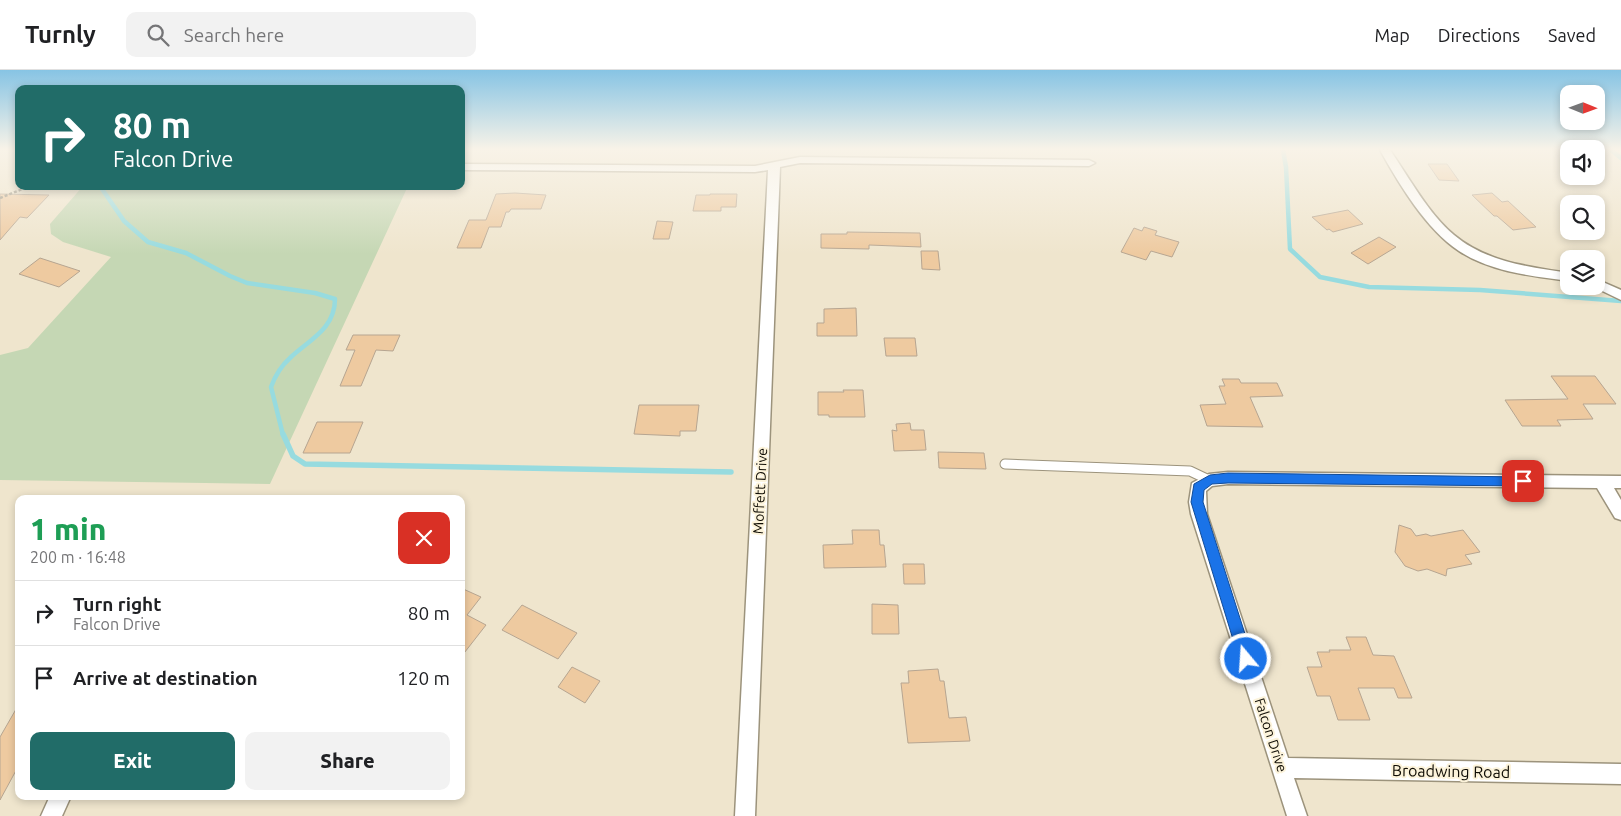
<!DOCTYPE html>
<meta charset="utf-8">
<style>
:root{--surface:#fff;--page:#f2f2f2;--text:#202124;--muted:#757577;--line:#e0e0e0;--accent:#216c68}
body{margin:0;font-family:Ubuntu,sans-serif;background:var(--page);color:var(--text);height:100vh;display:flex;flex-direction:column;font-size:19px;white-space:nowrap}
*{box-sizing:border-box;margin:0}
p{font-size:16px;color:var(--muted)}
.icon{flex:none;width:28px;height:28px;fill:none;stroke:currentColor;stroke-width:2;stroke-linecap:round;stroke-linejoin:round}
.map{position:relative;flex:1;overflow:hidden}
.details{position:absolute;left:15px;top:425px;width:450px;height:305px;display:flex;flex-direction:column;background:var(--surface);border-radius:10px;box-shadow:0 2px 8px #0003}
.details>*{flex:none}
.banner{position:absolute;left:15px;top:15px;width:450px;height:105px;border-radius:10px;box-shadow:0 2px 8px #0003;background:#216c68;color:#fff;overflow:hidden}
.needle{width:32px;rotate:91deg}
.tools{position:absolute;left:1560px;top:15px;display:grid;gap:10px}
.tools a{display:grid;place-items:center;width:45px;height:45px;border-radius:10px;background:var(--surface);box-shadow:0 2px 8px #0003;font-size:25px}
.pin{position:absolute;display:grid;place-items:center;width:42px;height:42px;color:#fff;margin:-21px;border-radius:10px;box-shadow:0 2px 8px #0006}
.me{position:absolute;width:55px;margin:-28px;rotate:342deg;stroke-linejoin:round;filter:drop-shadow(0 0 4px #0008)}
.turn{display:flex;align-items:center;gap:18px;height:105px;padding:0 15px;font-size:22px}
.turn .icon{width:65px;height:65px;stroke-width:2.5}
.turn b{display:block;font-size:35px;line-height:42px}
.round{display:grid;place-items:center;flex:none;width:52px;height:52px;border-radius:10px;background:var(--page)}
.summary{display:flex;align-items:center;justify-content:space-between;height:85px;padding:0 15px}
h1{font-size:30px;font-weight:800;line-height:38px;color:#1e9e55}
.action{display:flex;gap:10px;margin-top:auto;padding:10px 15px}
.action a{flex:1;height:58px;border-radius:10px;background:var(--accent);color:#fff;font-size:20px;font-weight:800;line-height:58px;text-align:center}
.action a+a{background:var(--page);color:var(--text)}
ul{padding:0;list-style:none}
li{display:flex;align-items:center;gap:15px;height:65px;padding:0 15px;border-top:1px solid var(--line)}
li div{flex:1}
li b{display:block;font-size:19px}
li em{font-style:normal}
header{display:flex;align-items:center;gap:30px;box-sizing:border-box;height:70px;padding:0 25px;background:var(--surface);border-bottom:1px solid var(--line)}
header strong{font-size:24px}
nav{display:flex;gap:28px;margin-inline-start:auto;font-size:18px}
.search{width:350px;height:45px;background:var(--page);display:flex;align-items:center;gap:12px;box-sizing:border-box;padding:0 18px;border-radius:10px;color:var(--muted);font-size:19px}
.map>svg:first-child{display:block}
.green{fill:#c5d7b4}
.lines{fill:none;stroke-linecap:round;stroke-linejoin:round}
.stream-far1{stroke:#97dbdf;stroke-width:4.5}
.stream{stroke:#97dbdf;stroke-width:5.5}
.building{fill:#eecaa0;stroke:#b6a591}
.service-casing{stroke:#9c937c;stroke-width:11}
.minor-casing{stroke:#9c937c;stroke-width:3}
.path{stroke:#928b79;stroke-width:2.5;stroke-dasharray:3 2;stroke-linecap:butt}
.service{stroke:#fff;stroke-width:9}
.minor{fill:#fff;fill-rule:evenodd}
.route{fill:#1a73e8;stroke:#114b97}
.labels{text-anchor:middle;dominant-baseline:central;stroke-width:4;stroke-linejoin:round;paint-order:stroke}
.street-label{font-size:14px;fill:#100d05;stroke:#fcf3da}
.near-street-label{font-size:16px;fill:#100d05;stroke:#fcf3da}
</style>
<header>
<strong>Turnly</strong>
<div class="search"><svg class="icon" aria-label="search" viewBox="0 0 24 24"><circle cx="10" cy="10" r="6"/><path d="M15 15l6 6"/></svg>Search here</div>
<nav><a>Map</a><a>Directions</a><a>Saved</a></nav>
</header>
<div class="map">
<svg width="1621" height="746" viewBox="0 0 1621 746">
<rect width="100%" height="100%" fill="#efe5cd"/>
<polygon class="green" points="83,116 408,116 270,414 0,410 0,285 28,278 111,187 63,172 51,164 50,154"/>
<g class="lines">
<g class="stream-far1">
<polyline points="1283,80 1286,97 1290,179 1320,207 1369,217 1480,220 1621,231"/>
<polyline points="1611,80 1621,88"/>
<path d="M 100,116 L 124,151 L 148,172 L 186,183 L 230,206 L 247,213 L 315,223 L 335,229 C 335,259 309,270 290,288 C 281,296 275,306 271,317 L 283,365"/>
</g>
<polyline class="stream" points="283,364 293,386 305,394 731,402"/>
</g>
<g class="building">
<polygon points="1428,94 1447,94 1459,111 1439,110"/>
<polygon points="515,123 546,125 541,139 511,139 509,142 506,142 501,157 489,157 481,178 457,178 469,150 486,150 496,124"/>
<polygon points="1492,123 1502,132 1508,131 1536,157 1513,160 1497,146 1494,146 1472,125"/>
<polygon points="0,124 49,125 27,148 20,147 0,170"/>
<polygon points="710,124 737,124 736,137 721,137 721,141 693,141 696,125 710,125"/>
<polygon points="1348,140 1363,154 1333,162 1329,159 1327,160 1312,147"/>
<polygon points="657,151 673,152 669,169 653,169"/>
<polygon points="1144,157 1157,161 1155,165 1179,172 1172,187 1151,181 1146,190 1121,182 1134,158 1142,161"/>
<polygon points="847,162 920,163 921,177 869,175 869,179 821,178 821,164 847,164"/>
<polygon points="1379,167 1396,177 1368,194 1351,183"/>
<polygon points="921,181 938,181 940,200 922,199"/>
<polygon points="40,188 80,201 59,217 19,204"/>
<polygon points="856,238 857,266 817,266 817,253 824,253 824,239"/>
<polygon points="353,265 400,265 393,281 376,280 361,316 340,316 355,280 346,280"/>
<polygon points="884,268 915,268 917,286 886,286"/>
<polygon points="1551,306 1595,306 1616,334 1583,334 1593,349 1557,350 1561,356 1522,356 1505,330 1568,329"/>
<polygon points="1222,309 1239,309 1241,313 1277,313 1283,326 1250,327 1263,357 1207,356 1200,335 1226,334 1219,316 1225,316"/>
<polygon points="843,320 863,320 865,347 829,347 829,345 818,345 818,322 844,322"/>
<polygon points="639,335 699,335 696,361 680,361 680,366 634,364"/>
<polygon points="317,352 363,352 350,383 303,383"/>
<polygon points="910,353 911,360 924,360 926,380 894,381 892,360 897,361 896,354"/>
<polygon points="938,382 984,383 986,399 939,398"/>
<polygon points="1399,455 1411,459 1416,466 1426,464 1431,466 1463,460 1480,482 1465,485 1472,494 1447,499 1446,506 1427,499 1418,501 1405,496 1395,482"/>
<polygon points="852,460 879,460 880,475 884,475 886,497 824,498 823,475 853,474"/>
<polygon points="903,494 924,494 925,514 904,514"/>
<polygon points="461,518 481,527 467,545 486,555 461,587"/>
<polygon points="872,534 898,535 899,564 872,564"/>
<polygon points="522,535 577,563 558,589 502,560"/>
<polygon points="1346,567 1366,567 1373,585 1394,586 1412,628 1398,628 1394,618 1358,618 1370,650 1338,650 1330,626 1317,626 1307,597 1322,597 1317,582 1330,582 1329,580 1351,580"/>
<polygon points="572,597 600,611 585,633 558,617"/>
<polygon points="938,599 940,611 944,611 949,648 966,647 970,671 908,673 901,613 909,613 908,601"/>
<polygon points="19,634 19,695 0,730 0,667"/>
</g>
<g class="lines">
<g class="service-casing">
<polyline id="service" points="1005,394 1190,401 1209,410"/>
</g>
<g class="minor-casing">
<g id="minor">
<path d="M 1380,80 L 1390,80 C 1410,109 1428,143 1454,165 C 1486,192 1529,197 1569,203 L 1569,211 C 1532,206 1491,202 1459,181 C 1426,159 1399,114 1380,80 Z"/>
<polygon points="800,87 1089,90 1095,93 1089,96 800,93 780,97 755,746 735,746 768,100 755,102 461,100 461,94 755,96"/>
<polygon points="1596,209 1621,220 1621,230 1592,216 1596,216"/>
<polygon points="1228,402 1621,406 1621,418 1614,418 1621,430 1621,450 1615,448 1597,418 1228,414 1212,416 1206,421 1207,444 1288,688 1621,694 1621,714 1294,708 1307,746 1287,746 1191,444 1189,432 1192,413 1209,404"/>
<polygon points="50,726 71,726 62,746 41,746"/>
</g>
</g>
<polyline class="path" points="0,128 30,116"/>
<use href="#service" class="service"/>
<use href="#minor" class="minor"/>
</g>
<linearGradient id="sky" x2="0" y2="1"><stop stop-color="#87c4e4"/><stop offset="0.43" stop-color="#f8f3e8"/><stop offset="1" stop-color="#f8f3e8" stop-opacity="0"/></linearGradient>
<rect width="1621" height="184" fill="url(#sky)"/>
<polygon class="route" points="1228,403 1523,407 1527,408 1529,411 1527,415 1523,416 1228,413 1212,414 1204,420 1203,432 1253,589 1251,594 1246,596 1241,594 1239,589 1191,432 1194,414 1210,405"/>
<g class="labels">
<g class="street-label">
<text transform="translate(760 421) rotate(-87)">Moffett Drive</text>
<text transform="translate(1271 665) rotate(72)">Falcon Drive</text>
</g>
<g class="near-street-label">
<text transform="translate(1451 701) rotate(1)">Broadwing Road</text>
</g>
</g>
</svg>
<div class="tools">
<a><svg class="needle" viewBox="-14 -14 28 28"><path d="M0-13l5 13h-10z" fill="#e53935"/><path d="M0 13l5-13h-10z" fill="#757577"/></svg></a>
<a><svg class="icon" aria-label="sound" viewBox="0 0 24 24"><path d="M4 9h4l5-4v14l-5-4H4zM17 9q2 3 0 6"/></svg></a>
<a><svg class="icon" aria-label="search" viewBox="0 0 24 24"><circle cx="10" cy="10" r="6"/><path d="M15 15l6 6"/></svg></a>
<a><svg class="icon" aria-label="layers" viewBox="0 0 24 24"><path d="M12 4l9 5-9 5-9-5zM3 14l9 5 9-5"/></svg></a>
</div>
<div class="pin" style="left:1523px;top:411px;background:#d93025"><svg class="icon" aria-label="arrive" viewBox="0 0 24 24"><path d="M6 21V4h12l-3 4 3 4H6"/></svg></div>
<svg class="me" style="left:1246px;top:589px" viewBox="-20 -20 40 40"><circle r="17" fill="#1a73e8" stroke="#fff" stroke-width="3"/><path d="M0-11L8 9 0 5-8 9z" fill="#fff"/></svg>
<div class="banner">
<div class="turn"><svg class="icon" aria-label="right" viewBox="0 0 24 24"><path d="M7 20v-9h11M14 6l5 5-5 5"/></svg><div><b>80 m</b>Falcon Drive</div></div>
</div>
<section class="details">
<div class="summary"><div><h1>1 min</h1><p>200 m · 16:48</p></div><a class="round" style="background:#d93025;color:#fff"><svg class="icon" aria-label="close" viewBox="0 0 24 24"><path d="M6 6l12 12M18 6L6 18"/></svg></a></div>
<ul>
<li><svg class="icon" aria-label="right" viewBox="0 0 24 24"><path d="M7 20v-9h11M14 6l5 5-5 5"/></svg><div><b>Turn right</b><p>Falcon Drive</p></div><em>80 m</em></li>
<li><svg class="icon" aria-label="arrive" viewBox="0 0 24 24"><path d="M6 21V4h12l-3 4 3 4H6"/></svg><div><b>Arrive at destination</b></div><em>120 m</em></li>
</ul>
<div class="action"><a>Exit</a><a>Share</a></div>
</section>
</div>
